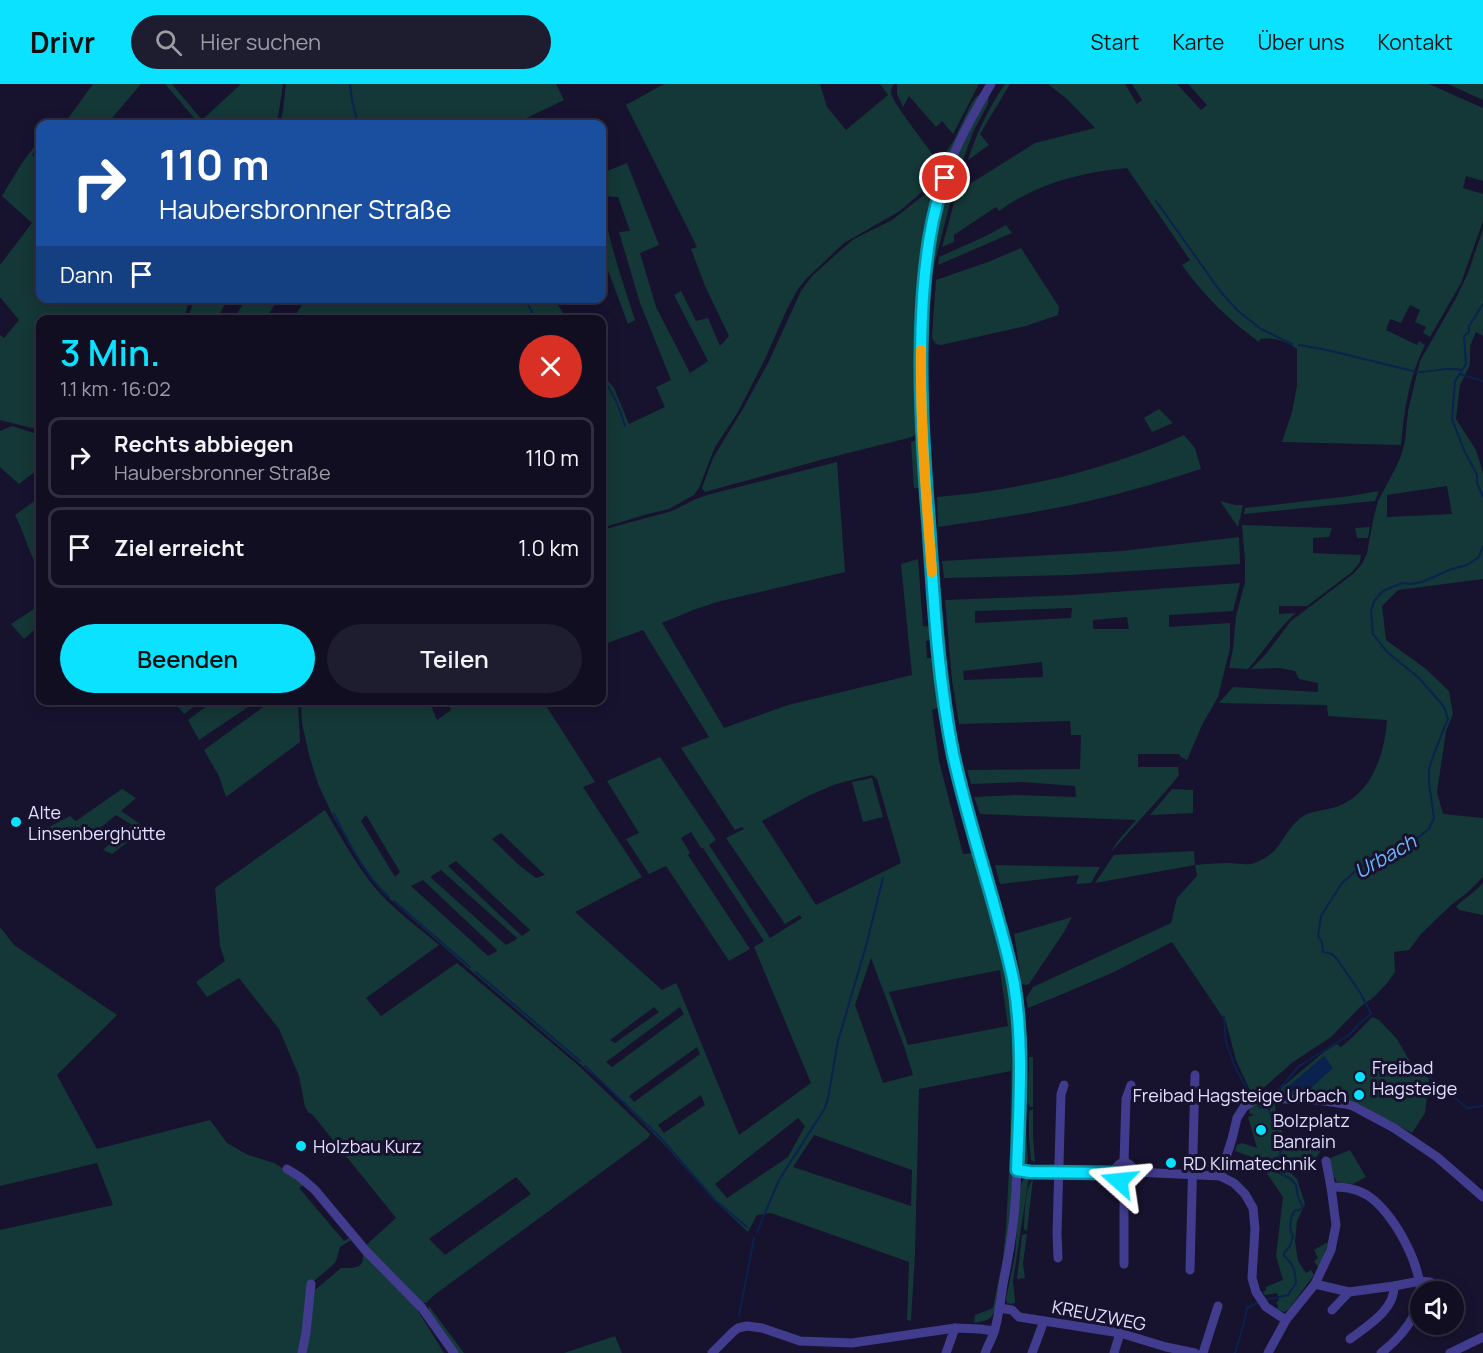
<!DOCTYPE html>
<html lang="de">
<meta charset="utf-8">
<style>
:root{--surface:#110e22;--page:#1e1c2f;--text:#f1f3f6;--muted:#9c9ca5;--line:#302e40;--accent:#0ae2ff}
body{margin:0;font-family:Manrope,sans-serif;background:var(--page);color:var(--text);height:100vh;display:flex;flex-direction:column;font-size:22px;white-space:nowrap}
*{box-sizing:border-box;margin:0}
p{font-size:20px;color:var(--muted)}
.icon{flex:none;width:33px;height:33px;fill:none;stroke:currentColor;stroke-width:2;stroke-linecap:round;stroke-linejoin:round}
.map{position:relative;flex:1;overflow:hidden}
.panel{position:absolute;left:36px;top:231px;width:570px;height:390px;display:flex;flex-direction:column;background:var(--surface);border-radius:12px;box-shadow:0 3px 15px #0003,0 0 0 2px var(--line)}
.panel>*{flex:none}
.top-card{position:absolute;left:36px;top:36px;width:570px;height:183px;border-radius:12px;box-shadow:0 3px 15px #0003,0 0 0 2px var(--line);background:#1a4fa0;color:#fff;overflow:hidden}
.tools{position:absolute;left:1410px;top:1197px;display:grid;gap:12px}
.tools a{display:grid;place-items:center;width:54px;height:54px;border-radius:50%;background:var(--surface);box-shadow:0 3px 15px #0003,0 0 0 2px var(--line);font-size:30px}
.pin{position:absolute;display:grid;place-items:center;width:51px;height:51px;color:#fff;margin:-26px;border:3px solid #fff;border-radius:50%;box-shadow:0 2px 6px #0007}
.me{position:absolute;width:66px;margin:-33px;rotate:288deg;stroke-linejoin:round;filter:drop-shadow(0 0 4px #0008)}
.turn{display:flex;align-items:center;gap:21px;height:126px;padding:0 24px;font-size:27px}
.turn .icon{width:78px;height:78px;stroke-width:2.5}
.turn b{display:block;font-size:42px;line-height:51px}
.then{display:flex;align-items:center;height:57px;padding:0 24px;background:#0003;gap:12px;font-size:22px}
.round{display:grid;place-items:center;flex:none;width:63px;height:63px;border-radius:32px;background:var(--page)}
.summary{display:flex;align-items:center;justify-content:space-between;height:102px;padding:0 24px}
h1{font-size:36px;font-weight:600;line-height:45px;color:var(--accent)}
.action{display:flex;gap:12px;margin-top:auto;padding:12px 24px}
.action a{flex:1;height:69px;border-radius:36px;background:var(--accent);color:#111;font-size:24px;font-weight:600;line-height:69px;text-align:center}
.action a+a{background:var(--page);color:var(--text)}
ul{padding:0;list-style:none}
li{display:flex;align-items:center;gap:18px;height:81px;margin:0 12px 9px;padding:0 12px;border:3px solid var(--line);border-radius:12px}
li div{flex:1}
li b{display:block;font-size:22px}
li em{font-style:normal}
header{display:flex;align-items:center;gap:36px;box-sizing:border-box;height:84px;padding:0 30px;background:var(--accent);color:#111}
header strong{font-size:28px}
nav{display:flex;gap:33px;margin-inline-start:auto;font-size:21px}
.search{width:420px;height:54px;background:var(--page);display:flex;align-items:center;gap:15px;box-sizing:border-box;padding:0 21px;border-radius:33px;color:var(--muted);font-size:22px}
.map>svg:first-child{display:block}
.green{fill:#143837;fill-rule:evenodd}
.water{fill:#0b224e}
.lines{fill:none;stroke-linecap:round;stroke-linejoin:round}
.stream{stroke:#0b224e;stroke-width:2}
.minor{stroke:#413c8d;stroke-width:9}
.route-casing{stroke:#0693a6;stroke-width:15}
.route{stroke:#0ae2ff;stroke-width:10}
.slow{stroke:#f59e0b;stroke-width:10}
.poi-dot{fill:#0ae2ff;stroke:#17122e;stroke-width:2}
.labels{text-anchor:middle;dominant-baseline:central;stroke-width:6;stroke-linejoin:round;paint-order:stroke}
.poi-label{font-size:18px;fill:#e2deff;stroke:#17122e;text-anchor:start}
.street-label{font-size:18px;fill:#e2deff;stroke:#17122e}
.water-label{font-size:20px;font-style:italic;fill:#6cb8ff;stroke:#17122e}
</style>
<header>
<strong>Drivr</strong>
<div class="search"><svg class="icon" aria-label="search" viewBox="0 0 24 24"><circle cx="10" cy="10" r="6"/><path d="M15 15l6 6"/></svg>Hier suchen</div>
<nav><a>Start</a><a>Karte</a><a>Über uns</a><a>Kontakt</a></nav>
</header>
<div class="map">
<svg width="1483" height="1269" viewBox="0 0 1483 1269">
<rect width="100%" height="100%" fill="#17122e"/>
<g class="green">
<polygon points="93,0 141,0 107,40 64,40"/>
<polygon points="165,0 172,0 202,36 241,0 283,0 277,40 190,40 195,35"/>
<polygon points="286,0 556,0 564,16 514,40 280,40 283,26"/>
<path d="M 664,0 L 820,0 L 827,23 L 846,46 L 888,11 L 880,0 L 894,0 C 892,3 891,5 891,9 C 894,21 925,59 933,71 L 936,78 L 924,106 L 900,127 L 844,159 L 807,194 L 798,205 L 787,225 L 765,275 L 738,328 L 715,363 L 699,404 L 694,411 L 669,425 L 644,431 L 602,444 L 602,290 L 614,304 L 629,340 L 665,323 L 656,303 L 671,296 L 640,219 L 619,148 L 630,147 L 618,113 L 602,112 C 607,155 622,195 635,236 L 628,240 L 606,181 L 602,183 L 602,89 L 627,79 L 659,161 L 640,169 L 656,223 L 690,289 L 708,277 L 674,211 L 681,207 L 696,237 L 708,234 L 720,262 L 729,252 L 705,202 L 691,165 L 697,163 L 626,21 Z"/>
<polygon points="897,0 979,0 953,50 942,37 936,43 909,12 903,23 897,10"/>
<path d="M 1005,0 L 1010,0 L 980,50 L 989,61 L 968,76 C 977,48 988,25 1005,0 Z"/>
<path d="M 1048,0 L 1125,0 L 1137,20 L 1142,16 L 1132,0 L 1177,0 L 1201,26 L 1207,21 L 1188,0 L 1429,0 L 1483,24 L 1483,97 L 1466,92 L 1463,104 L 1483,110 L 1483,137 L 1461,199 L 1430,253 L 1423,249 L 1426,243 L 1415,238 L 1420,226 L 1410,221 L 1401,239 L 1390,235 L 1386,246 L 1417,261 L 1419,257 L 1425,261 C 1409,292 1404,327 1401,361 L 1282,358 L 1292,328 L 1297,302 L 1297,265 C 1286,257 1273,253 1260,255 L 1259,258 C 1229,236 1203,211 1182,181 L 1190,176 L 1127,84 C 1082,88 1036,100 999,127 L 996,123 L 954,151 L 954,158 L 942,163 L 957,108 L 1035,59 L 1095,44 L 1067,15 Z"/>
<polygon points="1448,0 1483,0 1483,16"/>
<polygon points="980,10 981,12 940,99 936,101 933,99 933,95 942,74 954,56 970,22 976,13"/>
<path d="M 987,14 L 989,14 L 988,20 L 973,48 L 962,79 L 951,115 L 933,186 L 930,220 L 927,298 L 925,300 C 924,237 925,172 943,111 C 954,77 970,45 987,14 Z"/>
<polygon points="40,55 40,58 32,71 38,76 40,72 40,214 190,215 185,230 184,235 40,236 40,346 0,336 0,251 4,254 19,236 0,213 0,181 32,139 2,112 22,79"/>
<polygon points="924,111 932,112 934,114 931,132 919,348 912,353 824,375 705,408 702,404 713,374 744,323 769,277 801,207 812,192 842,165 854,155 892,136"/>
<polygon points="1006,141 1012,149 938,181 939,173 984,153"/>
<path d="M 1483,145 L 1483,252 L 1476,248 L 1470,262 L 1470,281 L 1460,301 L 1456,335 L 1476,366 L 1483,389 L 1483,495 L 1398,506 L 1382,522 L 1386,556 L 1426,585 L 1449,607 L 1453,630 L 1446,647 L 1437,708 L 1443,730 L 1483,734 L 1483,793 L 1468,808 L 1450,822 L 1421,850 L 1409,866 L 1394,868 L 1395,888 L 1388,898 L 1374,913 L 1360,923 L 1331,953 L 1293,978 L 1253,1013 L 1236,976 L 1226,938 L 1172,858 L 1114,888 L 1065,909 L 1028,924 L 1026,914 L 1033,903 L 1171,839 L 1177,814 L 1197,792 L 1195,781 L 1095,799 L 1114,771 L 1194,767 L 1195,781 C 1206,780 1217,779 1228,779 C 1235,779 1244,781 1251,780 C 1260,778 1269,772 1275,766 C 1285,754 1291,739 1305,731 C 1316,726 1330,726 1341,721 C 1373,707 1385,668 1387,636 L 1328,632 L 1327,621 L 1219,619 L 1233,603 L 1318,608 L 1318,599 L 1299,595 L 1295,587 L 1279,584 L 1251,585 L 1265,571 L 1291,537 L 1353,490 L 1362,480 L 1367,469 L 1374,432 L 1378,417 L 1395,385 L 1401,372 L 1405,357 L 1408,327 L 1420,277 L 1456,214 L 1468,189 ZM 1447,402 L 1452,430 L 1387,433 L 1387,411 Z"/>
<polygon points="1021,164 1059,223 1058,231 1026,242 941,261 936,260 933,256 932,252 936,196 988,178"/>
<polygon points="194,214 228,214 228,215 217,235 188,235"/>
<polygon points="304,214 349,215 354,218 358,214 554,215 567,235 293,235 303,219"/>
<polygon points="246,215 246,214 278,215 266,235 234,235"/>
<polygon points="927,311 937,465 934,469 928,384 925,313"/>
<polygon points="1159,325 1173,339 1152,348 1144,334"/>
<polygon points="12,342 40,351 40,384 19,400 0,383 0,347"/>
<path d="M 1184,351 L 1195,364 L 1201,385 C 1164,397 1127,408 1089,417 C 1040,428 989,436 938,443 L 937,413 C 1021,406 1107,386 1184,351 Z"/>
<polygon points="917,356 919,359 922,404 914,404 911,358"/>
<path d="M 837,378 L 845,488 L 717,518 L 693,526 L 662,539 L 724,644 L 788,621 L 912,591 L 901,480 L 918,475 L 923,542 L 933,543 L 935,555 L 926,557 L 927,574 L 937,574 L 942,622 L 932,626 L 939,677 L 963,770 L 975,769 L 1002,860 L 1010,904 L 1015,947 L 1017,981 L 1010,1149 L 996,1222 C 992,1237 988,1236 974,1239 L 975,1231 L 993,1224 L 1003,1174 L 1006,1144 L 1010,1066 L 1011,987 L 919,1005 L 915,1170 L 911,1237 L 907,1236 L 909,1178 L 771,1129 L 757,1131 L 748,1148 L 715,1117 L 661,1057 L 607,1003 L 468,884 L 382,808 L 367,788 L 351,763 L 333,732 L 318,700 L 309,671 L 302,639 L 301,622 L 308,616 L 429,617 L 437,636 L 451,626 L 448,617 L 543,617 L 595,698 L 583,703 L 642,793 L 575,828 L 662,906 L 676,899 L 679,905 L 739,1051 L 811,999 L 754,863 L 764,857 L 703,764 L 701,764 L 691,748 L 681,754 L 690,769 L 688,771 L 750,865 L 729,877 L 666,782 L 649,790 L 626,755 L 639,749 L 607,697 L 660,673 L 716,756 L 709,761 L 770,854 L 802,834 L 800,831 L 785,840 L 726,754 L 744,745 L 742,743 L 735,746 L 681,664 L 709,653 L 643,546 L 602,561 L 602,446 L 672,427 L 696,415 L 707,411 ZM 872,691 L 877,695 L 901,779 L 816,821 L 762,737 L 810,711 L 836,700 ZM 366,731 L 400,788 L 395,793 L 361,737 ZM 501,749 L 545,791 L 536,794 L 520,782 L 492,755 ZM 456,777 L 530,846 L 522,852 L 448,782 ZM 441,786 L 517,854 L 517,855 L 506,861 L 430,793 ZM 423,796 L 497,866 L 497,867 L 488,872 L 411,802 ZM 871,874 L 904,962 L 913,991 L 883,999 L 855,921 ZM 1000,886 L 1008,942 L 908,961 L 889,908 ZM 654,923 L 659,928 L 615,959 L 610,956 ZM 680,923 L 684,930 L 612,983 L 606,978 ZM 697,963 L 700,970 L 634,1018 L 629,1012 ZM 701,1011 L 705,1021 L 664,1049 L 658,1041 ZM 798,1034 L 805,1042 L 788,1073 L 727,1114 L 715,1100 ZM 814,1051 L 912,1086 L 911,1122 L 793,1083 Z"/>
<polygon points="1379,407 1375,417 1244,430 1245,424 1350,412"/>
<path d="M 40,413 L 40,486 C 28,470 25,449 15,431 Z"/>
<polygon points="1220,417 1235,421 1243,421 1238,443"/>
<path d="M 1242,441 L 1332,444 L 1329,453 L 1313,454 L 1313,469 L 1361,471 L 1360,478 L 1352,488 L 1307,522 L 1279,522 L 1279,530 L 1296,529 C 1277,545 1265,566 1248,585 L 1229,584 L 1233,565 L 1236,532 L 1245,498 L 1245,476 Z"/>
<polygon points="1370,443 1368,454 1357,454 1355,444"/>
<polygon points="1239,453 1240,480 1070,491 944,494 942,477 1122,467"/>
<path d="M 935,475 L 938,477 C 944,539 948,602 959,664 C 965,696 974,727 982,758 L 980,760 C 972,729 963,698 956,667 C 944,604 940,539 935,475 Z"/>
<path d="M 1240,499 L 1233,527 L 1169,531 L 1169,543 L 1230,539 L 1230,564 L 1218,613 L 1202,641 L 1187,676 L 1181,673 L 1179,670 L 1138,670 L 1138,683 L 1178,683 L 1179,691 L 1172,700 L 1111,768 L 1117,758 L 1136,736 L 980,730 L 974,713 L 1016,711 L 1076,713 L 1075,702 L 1023,698 L 971,700 L 967,686 L 1080,685 L 1081,651 L 1071,651 L 1070,637 L 959,640 L 952,596 L 945,516 L 1073,511 ZM 1072,524 L 1071,534 L 975,539 L 975,527 ZM 1127,533 L 1129,545 L 1093,545 L 1093,536 ZM 1042,578 L 1043,593 L 964,596 L 963,587 Z"/>
<polygon points="40,521 40,541 24,555 11,540"/>
<polygon points="215,616 257,617 199,656 188,636"/>
<polygon points="273,616 298,617 300,658 226,713 219,692 204,666"/>
<polygon points="173,617 202,617 184,630"/>
<polygon points="872,694 883,733 863,738 852,698"/>
<polygon points="122,705 136,714 121,727 146,744 112,770 103,766 132,741 116,731 84,757 45,745 70,732 76,737"/>
<polygon points="1172,705 1193,706 1193,729 1150,731"/>
<path d="M 325,726 C 341,753 356,781 376,805 C 394,826 418,843 439,861 L 366,914 L 381,932 L 457,879 L 579,982 L 650,1050 L 648,1054 L 433,1212 L 426,1219 L 420,1219 L 417,1225 L 444,1269 L 305,1269 L 315,1206 L 341,1184 L 353,1184 L 359,1182 L 362,1179 L 365,1162 L 396,1134 L 312,1030 L 309,1029 L 305,1023 L 299,992 L 279,945 L 239,894 L 207,913 L 196,898 L 225,877 L 220,862 L 215,804 ZM 516,1093 L 531,1110 L 445,1171 L 429,1155 Z"/>
<polygon points="983,767 985,768 1004,829 1021,906 1024,939 1025,1028 1028,1077 1026,1082 1022,1077 1021,1069 1021,942"/>
<polygon points="995,781 1100,783 1091,799 1076,800 1079,791 1000,800"/>
<polygon points="1483,799 1483,831 1459,826 1456,822 1476,806"/>
<polygon points="1072,833 1064,848 1029,900 1025,901 1022,900 1014,850"/>
<polygon points="0,843 14,861 117,931 57,991 97,1065 210,1036 227,1059 248,1071 274,1079 300,1095 305,1100 299,1104 344,1157 349,1154 351,1156 340,1163 336,1177 333,1181 308,1202 300,1269 0,1269 0,1146 113,1121 97,1079 0,1102"/>
<polygon points="1372,933 1379,936 1397,955 1412,981 1429,995 1425,1029 1412,1049 1355,1018 1313,1012 1276,1010 1281,1004 1324,968 1337,960 1341,963 1353,953"/>
<polygon points="1029,973 1033,973 1033,1023 1030,1023 1028,1019"/>
<polygon points="1276,1017 1275,1024 1287,1063 1315,1054 1320,1068 1316,1074 1290,1088 1297,1095 1305,1120 1297,1137 1295,1157 1298,1177 1306,1189 1311,1186 1314,1191 1288,1226 1284,1228 1277,1225 1278,1221 1276,1219 1279,1216 1277,1209 1265,1211 1263,1208 1266,1206 1266,1203 1283,1196 1276,1172 1283,1113 1257,1075 1235,1067 1237,1061 1242,1059 1257,1064 1248,1033 1254,1031 1249,1029 1250,1022 1256,1018"/>
<polygon points="1033,1025 1033,1052 1035,1078 1031,1076 1029,1053 1029,1027"/>
<polygon points="1350,1066 1366,1093 1353,1100 1337,1098 1330,1085 1328,1075"/>
<polygon points="1029,1092 1013,1197 1015,1216 1015,1219 1011,1220 1007,1219 1006,1215 1015,1171 1020,1105 1022,1097"/>
<path d="M 1033,1095 L 1027,1147 L 1024,1145 C 1025,1131 1024,1105 1033,1095 Z"/>
<polygon points="1027,1150 1023,1180 1025,1194 1017,1195 1022,1151"/>
<polygon points="1328,1158 1326,1165 1319,1183 1318,1183 1314,1177 1318,1174 1314,1166"/>
<polygon points="429,1222 464,1269 457,1269 429,1227"/>
<polygon points="615,1252 622,1269 564,1269"/>
</g>
<polygon class="water" points="1324,972 1333,984 1310,1005 1311,1008 1290,1007 1288,1008 1285,1005"/>
<g class="lines">
<g class="stream">
<polyline points="350,0 352,16 358,40"/>
<polyline points="1156,117 1220,207 1237,226 1261,245 1292,260"/>
<polyline points="525,214 536,236"/>
<polyline points="1483,220 1469,242 1469,248 1464,252 1466,280 1455,297 1452,335 1464,366 1477,391 1477,399 1483,413"/>
<polyline points="1299,261 1327,266 1413,287"/>
<path d="M 1416,288 C 1432,289 1446,282 1461,286"/>
<polyline points="1460,290 1483,297"/>
<path d="M 602,294 C 614,309 620,324 625,342"/>
<path d="M 334,730 C 349,758 364,791 389,813"/>
<polyline points="394,817 470,883"/>
<polyline points="476,888 580,977"/>
<polyline points="1224,932 1226,958 1235,983 1251,1013"/>
<polyline points="1416,981 1467,1024 1483,1022"/>
<polyline points="585,982 659,1052 715,1116 747,1143"/>
<polyline points="1273,1012 1299,982 1349,951 1359,940 1371,930 1361,910 1337,875 1332,870 1323,868 1322,858 1318,852 1321,832 1342,799 1359,784 1401,760 1416,755 1429,745 1434,734 1429,699 1429,684 1442,649 1448,635 1444,623 1433,610 1419,594 1387,568 1373,550 1371,527 1374,517 1383,507 1402,499 1410,500 1422,498 1452,485 1467,481 1479,473 1483,462"/>
<polyline points="1258,1022 1260,1024 1268,1023"/>
<polyline points="757,1148 779,1096 825,1024 828,1014 838,957 866,862 883,794"/>
<path d="M 1265,1216 L 1288,1211 L 1296,1199 C 1295,1187 1294,1180 1284,1172 L 1284,1169 L 1290,1162 L 1293,1152 C 1288,1145 1291,1134 1294,1127 L 1299,1126 L 1303,1123 L 1298,1113 L 1296,1101 L 1291,1095 L 1275,1087 L 1274,1077 L 1280,1071 L 1282,1062 L 1268,1023 L 1269,1017"/>
<polyline points="739,1232 754,1154"/>
<polyline points="1235,1269 1244,1239 1247,1224 1259,1218"/>
</g>
<g class="minor">
<polyline points="1124,1078 1126,1015 1131,1001"/>
<polyline points="287,1085 300,1093 315,1106 366,1167 422,1224 454,1269"/>
<polyline points="1017,1086 1030,1088 1113,1089"/>
<path d="M 1113,1089 C 1119,1075 1128,1075 1135,1088 L 1220,1092 L 1234,1099 L 1245,1110 L 1253,1124 L 1255,1145 L 1252,1194 L 1256,1208 L 1266,1223 L 1286,1236"/>
<polyline points="1220,1092 1232,1055 1237,1034 1244,1023 1257,1014 1317,1016 1345,1020 1353,1022 1394,1044 1437,1073 1483,1113"/>
<polyline points="1124,1099 1124,1180"/>
<path d="M 1331,1103 C 1344,1103 1355,1104 1367,1111 C 1394,1128 1425,1186 1420,1218 C 1419,1223 1416,1227 1414,1231 C 1406,1247 1395,1258 1381,1269"/>
<polyline points="1058,1174 1057,1149 1061,1010 1064,1001"/>
<polyline points="1190,1186 1195,991"/>
<polyline points="1315,1200 1349,1208 1394,1202 1420,1197 1430,1198 1444,1208"/>
<polyline points="1454,1214 1454,1222"/>
<polyline points="999,1224 1012,1226 1019,1233 1120,1249 1166,1263 1195,1269"/>
<polyline points="1332,1226 1349,1208"/>
<path d="M 1350,1255 C 1367,1242 1395,1226 1394,1202"/>
<polyline points="302,1269 306,1249 311,1200"/>
<polyline points="712,1269 733,1248 738,1244 747,1242 762,1244 800,1257 852,1259 955,1244 980,1245 994,1247"/>
<polyline points="946,1269 955,1244"/>
<path d="M 985,1269 C 988,1261 993,1253 995,1245 C 999,1230 1001,1215 1003,1200 C 1006,1185 1009,1170 1011,1155 C 1017,1117 1017,1077 1018,1038 C 1020,991 1022,942 1013,895 C 997,819 968,746 953,669 C 938,594 934,518 929,442 C 921,333 910,219 939,112 C 949,74 971,33 991,0"/>
<polyline points="1032,1269 1044,1237"/>
<polyline points="1114,1269 1120,1249"/>
<polyline points="1203,1269 1218,1222"/>
<polyline points="1268,1269 1286,1236 1315,1200 1331,1166 1336,1141 1331,1103 1326,1077"/>
<polyline points="1450,1269 1483,1253"/>
</g>
</g>
<g class="lines">
<g class="route-casing">
<path id="route" d="M 945,94 C 931,132 926,172 923,213 C 918,290 923,367 929,444 C 934,520 938,596 953,670 C 964,721 980,771 994,821 C 1001,847 1009,873 1014,900 C 1024,961 1019,1024 1017,1086 L 1030,1088 L 1113,1089 L 1119,1097"/>
</g>
<use href="#route" class="route"/>
<path class="slow" d="M 921,266 C 920,340 926,414 932,488"/>
</g>
<g class="poi-dot">
<circle cx="16" cy="738" r="6"/>
<circle cx="1360" cy="993" r="6"/>
<circle cx="1359" cy="1011" r="6"/>
<circle cx="1261" cy="1046" r="6"/>
<circle cx="301" cy="1062" r="6"/>
<circle cx="1171" cy="1079" r="6"/>
</g>
<g class="labels">
<g class="poi-label">
<text x="28" y="728">Alte<tspan x="28" dy="21">Linsenberghütte</tspan></text>
<text x="1372" y="983">Freibad<tspan x="1372" dy="21">Hagsteige</tspan></text>
<text x="1347" y="1011" text-anchor="end">Freibad Hagsteige Urbach</text>
<text x="1273" y="1036">Bolzplatz<tspan x="1273" dy="21">Banrain</tspan></text>
<text x="313" y="1062">Holzbau Kurz</text>
<text x="1183" y="1079">RD Klimatechnik</text>
</g>
<g class="street-label">
<text transform="translate(1099 1231) rotate(11)">KREUZWEG</text>
</g>
<g class="water-label">
<text transform="translate(1385 772) rotate(-30)">Urbach</text>
</g>
</g>
</svg>
<div class="tools">
<a><svg class="icon" aria-label="sound" viewBox="0 0 24 24"><path d="M4 9h4l5-4v14l-5-4H4zM17 9q2 3 0 6"/></svg></a>
</div>
<div class="pin" style="left:945px;top:94px;background:#d93025"><svg class="icon" aria-label="arrive" viewBox="0 0 24 24"><path d="M6 21V4h12l-3 4 3 4H6"/></svg></div>
<svg class="me" style="left:1119px;top:1097px" viewBox="-20 -20 40 40"><path d="M0-17L14 15 0 8-14 15z" fill="#0ae2ff" stroke="#fff" stroke-width="4"/></svg>
<div class="top-card">
<div class="turn"><svg class="icon" aria-label="right" viewBox="0 0 24 24"><path d="M7 20v-9h11M14 6l5 5-5 5"/></svg><div><b>110 m</b>Haubersbronner Straße</div></div>
<div class="then">Dann<svg class="icon" aria-label="arrive" viewBox="0 0 24 24"><path d="M6 21V4h12l-3 4 3 4H6"/></svg></div>
</div>
<section class="panel">
<div class="summary"><div><h1>3 Min.</h1><p>1.1 km · 16:02</p></div><a class="round" style="background:#d93025;color:#fff"><svg class="icon" aria-label="close" viewBox="0 0 24 24"><path d="M6 6l12 12M18 6L6 18"/></svg></a></div>
<ul>
<li><svg class="icon" aria-label="right" viewBox="0 0 24 24"><path d="M7 20v-9h11M14 6l5 5-5 5"/></svg><div><b>Rechts abbiegen</b><p>Haubersbronner Straße</p></div><em>110 m</em></li>
<li><svg class="icon" aria-label="arrive" viewBox="0 0 24 24"><path d="M6 21V4h12l-3 4 3 4H6"/></svg><div><b>Ziel erreicht</b></div><em>1.0 km</em></li>
</ul>
<div class="action"><a>Beenden</a><a>Teilen</a></div>
</section>
</div>
